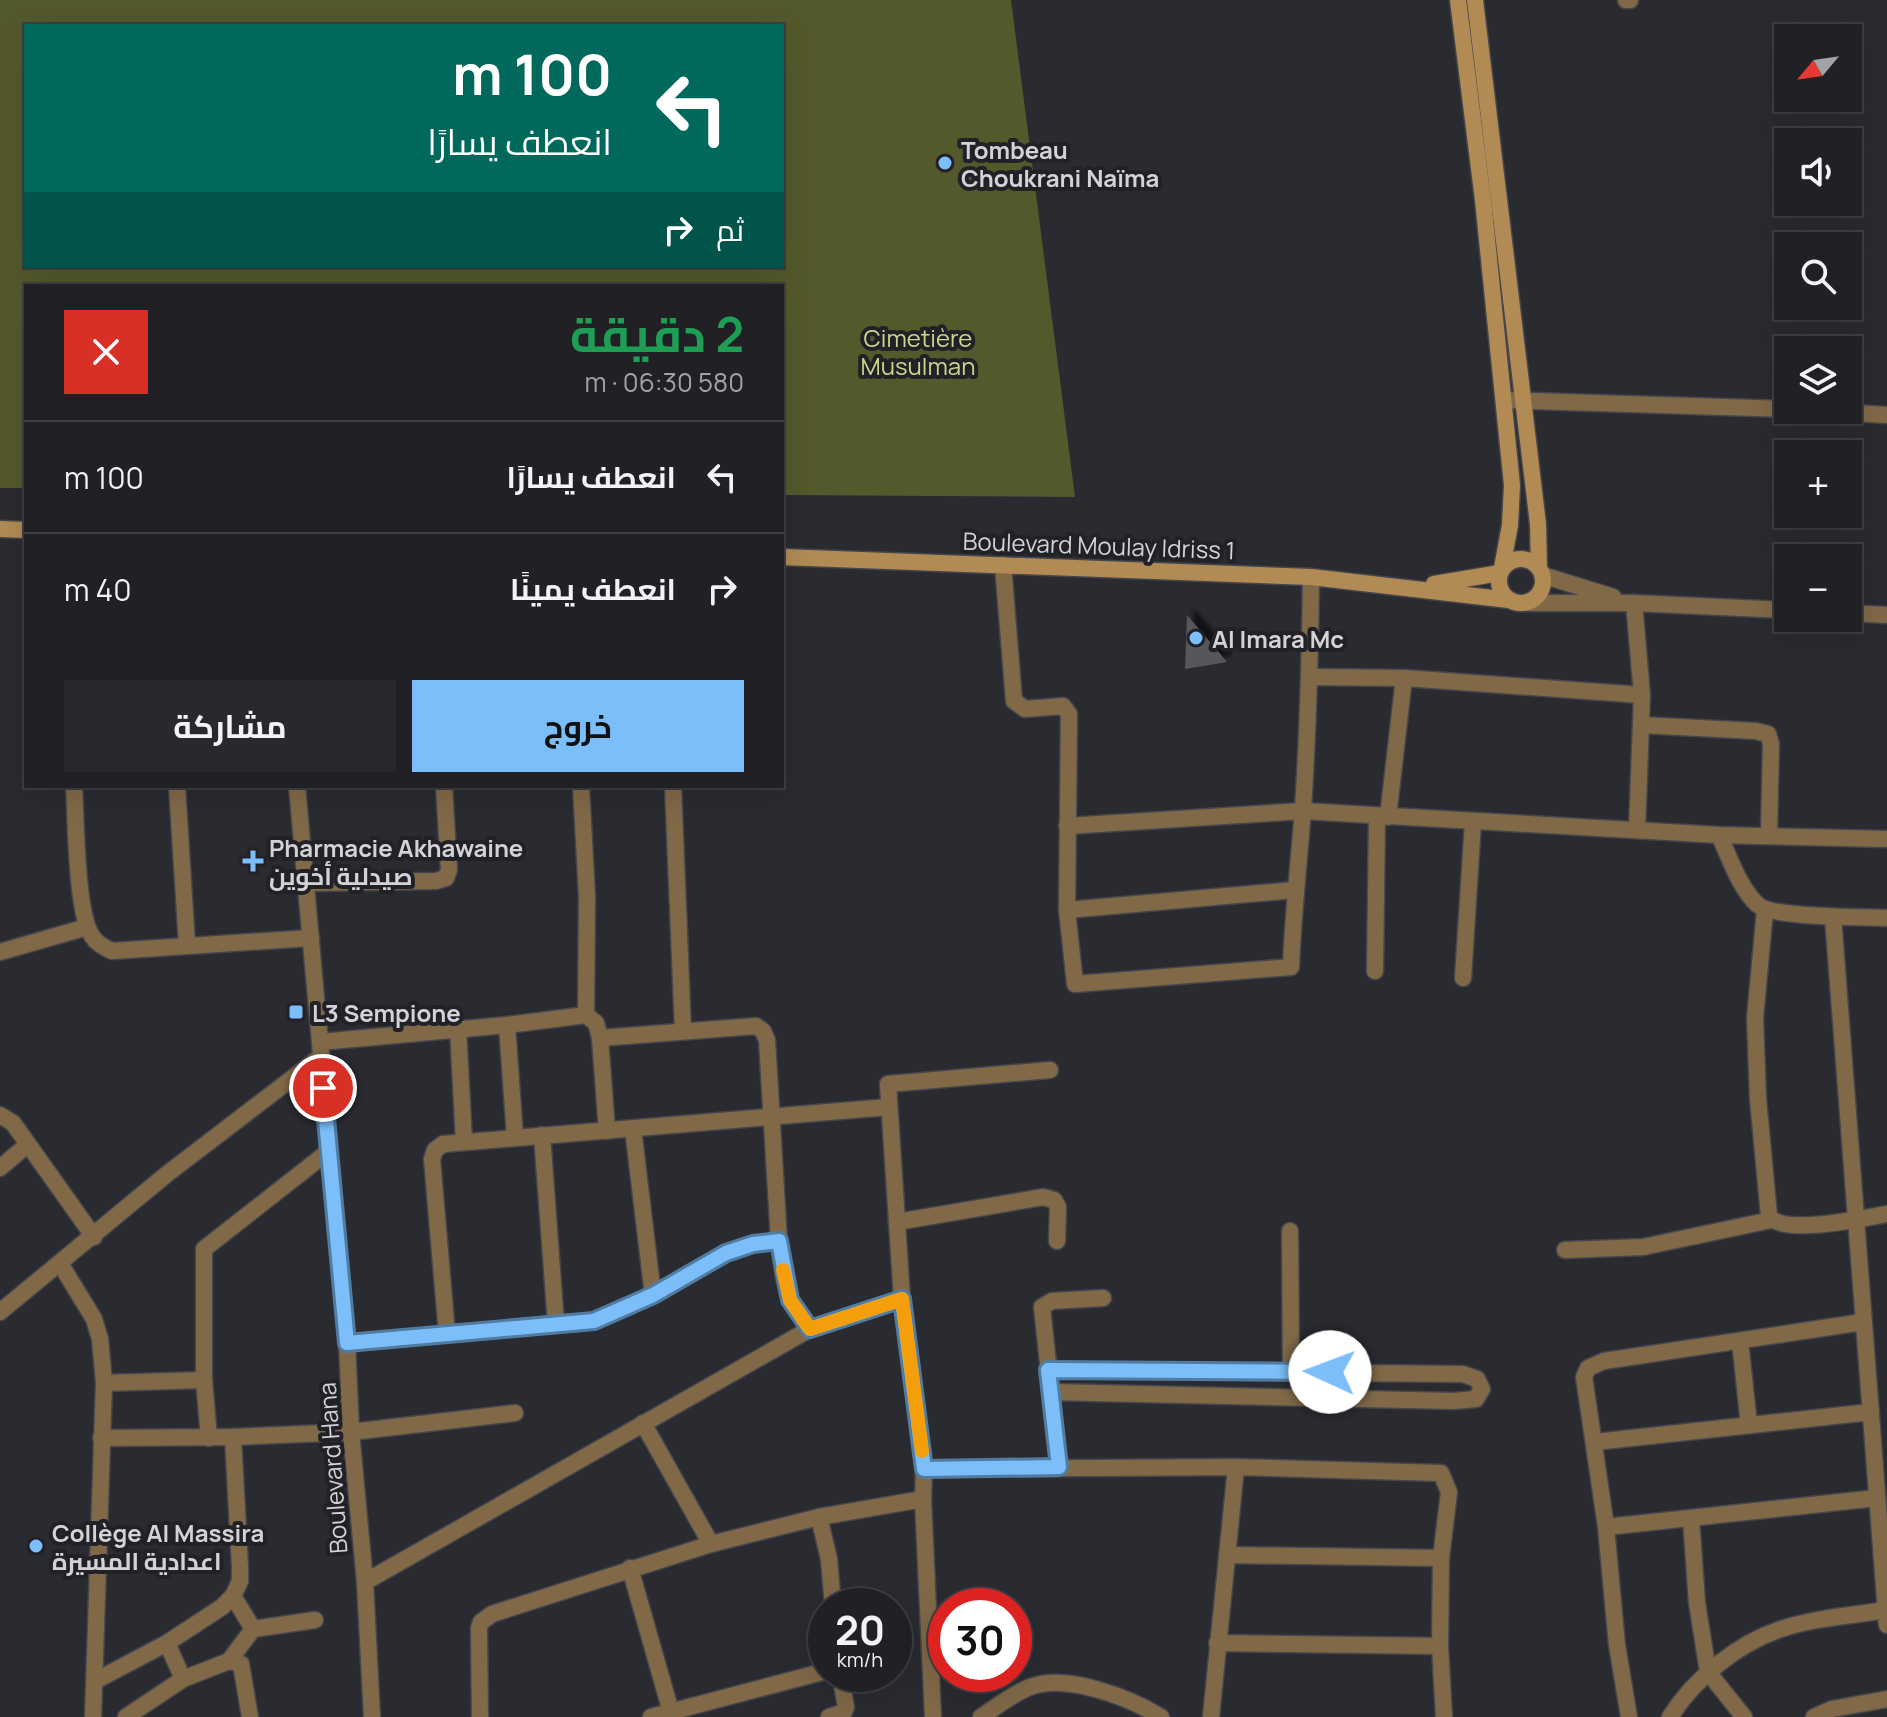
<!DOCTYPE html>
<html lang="ar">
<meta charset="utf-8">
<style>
:root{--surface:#202025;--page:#28282d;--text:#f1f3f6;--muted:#a2a3a7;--line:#3d3e42;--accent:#7cbef9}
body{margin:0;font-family:Manrope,Cairo,sans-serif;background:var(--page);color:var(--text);direction:rtl;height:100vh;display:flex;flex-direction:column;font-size:30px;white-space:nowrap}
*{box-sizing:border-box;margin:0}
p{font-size:26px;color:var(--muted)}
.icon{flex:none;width:44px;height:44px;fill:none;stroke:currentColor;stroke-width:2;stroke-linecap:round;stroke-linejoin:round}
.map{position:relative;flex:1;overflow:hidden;direction:ltr}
.side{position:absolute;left:24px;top:284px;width:760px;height:504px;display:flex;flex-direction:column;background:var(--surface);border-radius:0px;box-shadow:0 8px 32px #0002,0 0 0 2px var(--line);direction:rtl}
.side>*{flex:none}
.top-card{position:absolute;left:24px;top:24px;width:760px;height:244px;border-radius:0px;box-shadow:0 8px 32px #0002,0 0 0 2px var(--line);direction:rtl;background:#00695c;color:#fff;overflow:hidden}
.needle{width:52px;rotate:241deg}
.fabs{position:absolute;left:1774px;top:24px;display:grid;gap:16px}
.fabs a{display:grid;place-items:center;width:88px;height:88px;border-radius:0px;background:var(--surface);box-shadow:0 8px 32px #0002,0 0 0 2px var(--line);font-size:40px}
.speed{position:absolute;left:808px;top:1588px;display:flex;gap:16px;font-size:40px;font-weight:700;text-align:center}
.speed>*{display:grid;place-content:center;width:104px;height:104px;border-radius:50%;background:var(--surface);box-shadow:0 8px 32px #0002,0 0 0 2px var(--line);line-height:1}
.speed small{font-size:20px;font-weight:400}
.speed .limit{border:12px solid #d22;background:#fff;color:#111}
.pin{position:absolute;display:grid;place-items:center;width:68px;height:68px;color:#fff;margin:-34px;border:4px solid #fff;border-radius:50%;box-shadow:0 2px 8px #0007}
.me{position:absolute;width:88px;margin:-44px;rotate:272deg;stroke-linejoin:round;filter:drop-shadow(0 0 6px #0008)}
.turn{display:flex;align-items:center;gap:28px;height:168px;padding:0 40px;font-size:36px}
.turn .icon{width:104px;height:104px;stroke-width:2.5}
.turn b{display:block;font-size:56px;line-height:68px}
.then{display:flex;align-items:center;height:76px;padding:0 40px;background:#0003;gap:16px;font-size:30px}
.round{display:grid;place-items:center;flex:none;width:84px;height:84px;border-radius:0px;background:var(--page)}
.head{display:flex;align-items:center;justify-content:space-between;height:136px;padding:0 40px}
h1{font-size:48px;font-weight:700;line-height:60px;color:#1e9e55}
.primary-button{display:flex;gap:16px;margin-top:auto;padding:16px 40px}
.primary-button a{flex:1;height:92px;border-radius:0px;background:var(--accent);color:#111;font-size:32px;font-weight:700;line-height:92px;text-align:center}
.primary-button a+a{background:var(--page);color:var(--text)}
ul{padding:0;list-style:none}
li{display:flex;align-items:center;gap:24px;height:112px;padding:0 40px;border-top:2px solid var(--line)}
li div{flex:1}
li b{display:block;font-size:30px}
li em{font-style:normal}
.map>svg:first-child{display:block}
.green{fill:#54592c;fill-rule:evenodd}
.building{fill:#59555b;filter:url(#shadow)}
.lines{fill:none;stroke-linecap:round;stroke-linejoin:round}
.minor-casing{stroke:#45464c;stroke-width:19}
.tertiary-casing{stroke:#45464c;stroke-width:19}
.secondary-casing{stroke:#45464c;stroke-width:19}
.minor{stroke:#816948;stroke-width:16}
.tertiary{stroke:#816948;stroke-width:16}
.secondary{stroke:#b28b54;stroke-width:16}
.route-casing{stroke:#517ca2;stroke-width:20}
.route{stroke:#7cbef9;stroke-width:14}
.slow{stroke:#f59e0b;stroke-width:14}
.poi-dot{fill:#7cbef9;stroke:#212127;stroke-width:3}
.labels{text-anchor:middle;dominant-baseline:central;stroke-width:8;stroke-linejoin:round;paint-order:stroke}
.poi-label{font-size:24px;font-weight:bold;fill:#d3d3d7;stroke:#212127;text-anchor:start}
.park-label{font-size:24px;fill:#ccd68c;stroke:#212127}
.street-label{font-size:24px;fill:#d3d3d7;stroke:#212127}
</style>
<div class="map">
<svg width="1887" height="1717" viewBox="0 0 1887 1717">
<defs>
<filter id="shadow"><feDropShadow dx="7" dy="-7" stdDeviation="2" flood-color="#0009"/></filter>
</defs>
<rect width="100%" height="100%" fill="#2a2b31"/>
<path class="green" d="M 0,0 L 1011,0 L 1075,497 L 782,495 L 782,286 L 26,286 L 26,488 L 0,488 ZM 26,26 L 782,26 L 782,266 L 26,266 Z"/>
<polygon class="building" points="1187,615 1227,662 1185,669"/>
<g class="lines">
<g class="minor-casing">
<g id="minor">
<polyline points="1626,0 1630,0"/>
<polyline points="1504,400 1788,409"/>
<polyline points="1810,410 1887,415"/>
<path d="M 1003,565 L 1014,701 L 1025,709 L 1063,706 L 1069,714 L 1067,910 L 1075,984 L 1291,967 C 1293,914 1299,862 1303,809 C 1308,732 1310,655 1311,577"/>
<polyline points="1634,603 1642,695 1637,830"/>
<polyline points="1310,677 1404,678 1642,695"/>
<polyline points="1641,725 1756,731 1768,734 1771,744 1769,835"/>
<path d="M 74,786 C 76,819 76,913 92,936 C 97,944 104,947 112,951 L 311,938"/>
<polyline points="177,786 187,945"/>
<polyline points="581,786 587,897 586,1015"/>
<polyline points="673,786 683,1031"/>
<polyline points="1388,817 1404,678"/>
<polyline points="1067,826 1303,811 1719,835 1887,839"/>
<path d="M 1719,835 C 1730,858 1739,888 1758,905 C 1773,918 1864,917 1887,918"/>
<polyline points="305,883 436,881 446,878 449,870 444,786"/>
<polyline points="1067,910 1295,890"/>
<path d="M 1765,910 L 1755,1018 L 1758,1099 L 1769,1216 C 1783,1236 1863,1218 1887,1214"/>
<polyline points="1833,917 1887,1625"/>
<polyline points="0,952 87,927"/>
<polyline points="1375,971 1377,816"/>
<polyline points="1463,978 1473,822"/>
<polyline points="507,1025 515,1137"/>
<polyline points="458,1028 464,1142"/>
<polyline points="600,1038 607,1131"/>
<polyline points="320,1042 507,1025 586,1015 596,1023 600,1038 756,1026 763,1031 767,1040 779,1241 784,1278 790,1300 810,1329"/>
<polyline points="0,1115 13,1123 94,1237"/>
<polyline points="633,1129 653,1295"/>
<polyline points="542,1135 556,1324"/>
<polyline points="0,1168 27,1145"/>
<polyline points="897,1222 1043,1197 1054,1200 1058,1207 1057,1241"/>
<polyline points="1290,1231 1291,1371"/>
<polyline points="1565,1250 1643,1247 1771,1220"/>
<polyline points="61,1265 94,1319 100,1339 104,1383 93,1717"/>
<polyline points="0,1312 167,1174 320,1057"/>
<polyline points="447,1334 432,1159 435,1150 443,1144 889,1107"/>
<polyline points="1740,1341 1749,1425"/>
<polyline points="347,1343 594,1321 653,1295 726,1253 753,1244 779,1241"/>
<polyline points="1048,1370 1463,1374 1477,1379 1482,1389 1476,1399 1454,1401 1051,1392"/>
<polyline points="104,1383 204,1380"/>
<polyline points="643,1423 711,1544"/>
<polyline points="101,1438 233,1437"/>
<polyline points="209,1438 204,1380 204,1249 329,1151"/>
<polyline points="1595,1442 1871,1412"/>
<polyline points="1059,1467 1042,1307 1052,1301 1103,1298"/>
<polyline points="924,1469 1236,1467 1441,1473 1449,1492 1441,1558 1440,1646 1444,1717"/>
<polyline points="819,1517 829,1559 833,1606"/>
<polyline points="1691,1518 1697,1603 1708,1672 1744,1717"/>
<polyline points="1606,1527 1877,1498"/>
<polyline points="1227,1555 1441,1558"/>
<polyline points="630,1568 671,1712"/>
<polyline points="365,1582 810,1329 902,1299"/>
<polyline points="233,1596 253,1629"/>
<polyline points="167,1643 183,1679"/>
<polyline points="1217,1643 1440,1646"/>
<polyline points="229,1661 253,1629 315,1620"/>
<polyline points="95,1681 167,1643 222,1607 233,1596 240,1581 240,1567 233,1437 351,1432 515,1413"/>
<polyline points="126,1717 183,1679 229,1661 241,1664 250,1717"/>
<polyline points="480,1717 479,1628 481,1622 492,1614 711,1544 819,1517 923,1499"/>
<polyline points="651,1717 826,1671"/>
<polyline points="829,1717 844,1712 846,1707 840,1674"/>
<polyline points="933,1717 923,1499 924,1469 902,1299 888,1084 1050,1070"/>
<path d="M 981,1717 C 996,1707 1012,1694 1030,1687 C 1067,1673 1130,1698 1161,1717"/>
<polyline points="1211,1717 1236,1467"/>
<polyline points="1629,1717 1617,1645 1606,1527 1584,1377 1588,1368 1604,1361 1863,1322"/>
<path d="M 1670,1717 C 1694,1679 1738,1643 1781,1629 C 1814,1618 1850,1616 1885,1610"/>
<polyline points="1814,1717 1832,1709 1887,1699"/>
</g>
</g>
<g class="tertiary-casing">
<g id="tertiary">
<polyline points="1542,575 1613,597"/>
<polyline points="1523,603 1634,603 1788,610"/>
<polyline points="1848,613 1887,615"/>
<polyline points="297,786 347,1343 351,1432 365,1582 372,1717"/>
</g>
</g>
<g class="secondary-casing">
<g id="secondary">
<polyline points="1458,0 1483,200 1512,485 1510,525 1502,568"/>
<polyline points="1475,0 1538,524 1539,568"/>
<polyline points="0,529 26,530"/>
<polyline points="782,557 1311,577 1509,600"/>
<circle cx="1521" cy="581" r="22"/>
<polyline points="1434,584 1500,573"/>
</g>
</g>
<use href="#minor" class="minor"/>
<use href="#tertiary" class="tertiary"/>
<use href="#secondary" class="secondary"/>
</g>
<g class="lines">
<g class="route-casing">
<polyline id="route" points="323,1088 347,1343 594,1321 653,1295 726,1253 753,1244 779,1241 790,1300 810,1329 902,1299 924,1469 1059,1467 1048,1370 1330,1372"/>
</g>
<use href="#route" class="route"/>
<polyline class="slow" points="783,1270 790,1300 810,1329 902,1299 922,1451"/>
</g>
<g class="poi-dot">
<circle cx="945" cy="163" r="8"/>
<circle cx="1196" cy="638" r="8"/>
<path d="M249 849h8v8h8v8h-8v8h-8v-8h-8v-8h8z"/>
<rect x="288" y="1004" width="16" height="16" rx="4"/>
<circle cx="36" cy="1546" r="8"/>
</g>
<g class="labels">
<g class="poi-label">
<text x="961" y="149">Tombeau<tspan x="961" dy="28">Choukrani Naïma</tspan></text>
<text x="1212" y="638">Al Imara Mc</text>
<text x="269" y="847">Pharmacie Akhawaine<tspan x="269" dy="28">صيدلية أخوين</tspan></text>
<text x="312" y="1012">L3 Sempione</text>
<text x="52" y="1532">Collège Al Massira<tspan x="52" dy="28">اعدادية المسيرة</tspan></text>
</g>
<g class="park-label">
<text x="918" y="337">Cimetière<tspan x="918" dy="28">Musulman</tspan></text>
</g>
<g class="street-label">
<text transform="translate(1099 545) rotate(2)">Boulevard Moulay Idriss 1</text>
<text transform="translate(332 1468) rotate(-94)">Boulevard Hana</text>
</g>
</g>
</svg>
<div class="fabs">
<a><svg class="needle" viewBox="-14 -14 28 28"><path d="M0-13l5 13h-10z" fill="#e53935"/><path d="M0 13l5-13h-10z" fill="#a2a3a7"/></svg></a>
<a><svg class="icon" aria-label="sound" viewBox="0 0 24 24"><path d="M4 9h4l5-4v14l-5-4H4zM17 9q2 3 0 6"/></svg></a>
<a><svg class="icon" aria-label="search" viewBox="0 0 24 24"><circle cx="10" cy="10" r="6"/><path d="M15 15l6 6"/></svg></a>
<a><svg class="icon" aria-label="layers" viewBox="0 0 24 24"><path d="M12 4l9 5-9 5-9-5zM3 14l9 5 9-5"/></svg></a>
<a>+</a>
<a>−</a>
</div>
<div class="speed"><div>20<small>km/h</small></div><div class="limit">30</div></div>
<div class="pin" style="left:323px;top:1088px;background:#d93025"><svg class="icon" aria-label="arrive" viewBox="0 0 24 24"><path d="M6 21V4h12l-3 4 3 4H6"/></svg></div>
<svg class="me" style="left:1330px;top:1372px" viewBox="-20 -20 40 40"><circle r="19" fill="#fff"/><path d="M0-13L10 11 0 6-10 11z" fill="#7cbef9"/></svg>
<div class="top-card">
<div class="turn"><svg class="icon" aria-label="left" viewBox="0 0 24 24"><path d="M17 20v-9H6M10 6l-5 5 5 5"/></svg><div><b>100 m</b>انعطف يسارًا</div></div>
<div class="then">ثم<svg class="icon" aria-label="right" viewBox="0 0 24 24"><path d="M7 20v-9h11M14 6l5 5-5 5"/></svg></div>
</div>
<section class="side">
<div class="head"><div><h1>2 دقيقة</h1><p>580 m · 06:30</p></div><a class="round" style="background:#d93025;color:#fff"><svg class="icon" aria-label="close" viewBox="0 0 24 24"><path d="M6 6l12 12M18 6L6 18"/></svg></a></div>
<ul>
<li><svg class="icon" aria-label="left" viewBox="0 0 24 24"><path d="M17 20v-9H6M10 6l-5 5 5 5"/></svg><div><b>انعطف يسارًا</b></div><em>100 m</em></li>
<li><svg class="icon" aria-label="right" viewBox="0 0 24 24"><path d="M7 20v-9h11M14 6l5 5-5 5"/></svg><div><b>انعطف يمينًا</b></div><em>40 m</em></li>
</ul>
<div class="primary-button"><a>خروج</a><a>مشاركة</a></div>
</section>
</div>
